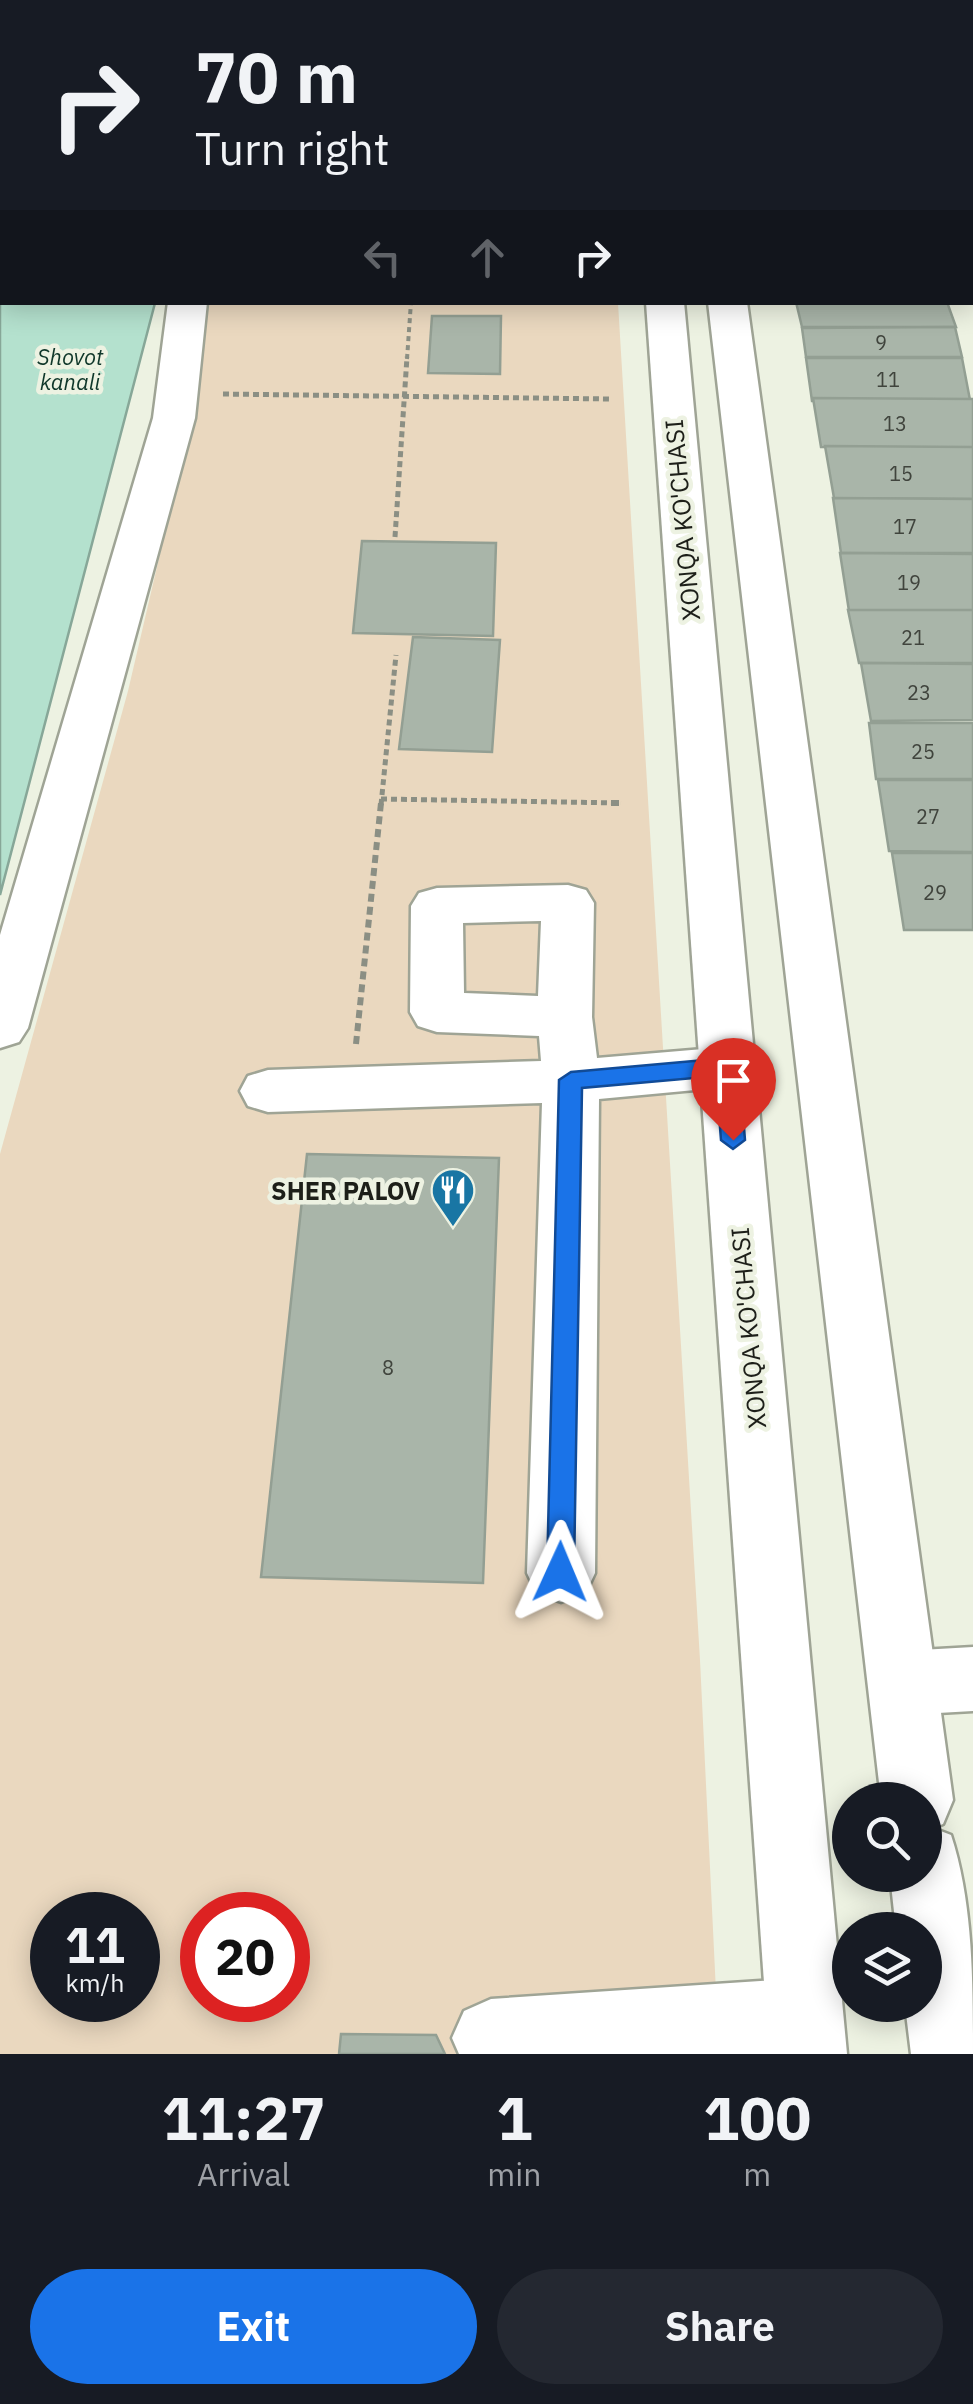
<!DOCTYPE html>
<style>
:root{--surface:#171b24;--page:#242831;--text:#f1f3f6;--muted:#9ea1a6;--accent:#1a73e8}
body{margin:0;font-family:"IBM Plex Sans",sans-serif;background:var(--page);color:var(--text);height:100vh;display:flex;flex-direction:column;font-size:38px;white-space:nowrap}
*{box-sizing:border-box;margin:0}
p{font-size:32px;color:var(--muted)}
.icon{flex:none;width:55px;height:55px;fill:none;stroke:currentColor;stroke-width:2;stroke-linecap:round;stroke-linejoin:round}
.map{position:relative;height:2054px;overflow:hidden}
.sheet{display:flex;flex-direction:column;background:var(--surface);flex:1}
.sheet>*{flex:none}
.hud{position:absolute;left:0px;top:0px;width:975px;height:305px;box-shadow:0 5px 25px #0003;background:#171b24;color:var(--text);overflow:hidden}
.controls{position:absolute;left:832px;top:1782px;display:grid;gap:20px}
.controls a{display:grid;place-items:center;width:110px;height:110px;border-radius:50%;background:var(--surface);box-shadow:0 5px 25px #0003;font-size:50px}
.speed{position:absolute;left:30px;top:1892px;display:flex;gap:20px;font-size:50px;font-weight:700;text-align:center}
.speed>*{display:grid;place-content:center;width:130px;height:130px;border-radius:50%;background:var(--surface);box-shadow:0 5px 25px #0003;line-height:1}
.speed small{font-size:25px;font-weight:400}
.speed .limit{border:15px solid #d22;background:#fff;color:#111}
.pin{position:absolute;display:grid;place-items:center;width:85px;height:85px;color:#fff;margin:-102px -42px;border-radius:50% 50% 50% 0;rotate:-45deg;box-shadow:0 0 10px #0007}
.pin .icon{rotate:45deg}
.me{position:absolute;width:110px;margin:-55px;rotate:1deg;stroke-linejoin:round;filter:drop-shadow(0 0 8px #0008)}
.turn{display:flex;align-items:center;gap:35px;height:210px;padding:0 30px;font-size:45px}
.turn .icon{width:130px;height:130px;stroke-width:2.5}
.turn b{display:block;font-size:70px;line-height:85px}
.lanes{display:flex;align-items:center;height:95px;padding:0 30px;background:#0003;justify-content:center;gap:50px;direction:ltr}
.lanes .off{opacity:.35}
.eta{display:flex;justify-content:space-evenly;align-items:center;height:170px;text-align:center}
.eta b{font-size:60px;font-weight:800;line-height:70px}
.primary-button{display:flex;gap:20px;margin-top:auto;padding:20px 30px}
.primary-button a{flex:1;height:115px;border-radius:60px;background:var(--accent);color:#fff;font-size:40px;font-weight:800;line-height:115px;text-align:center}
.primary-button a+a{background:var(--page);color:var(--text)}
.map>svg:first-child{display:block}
.green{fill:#ead8bf;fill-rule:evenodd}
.water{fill:#b4e1ce;stroke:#87a798;stroke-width:2.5}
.building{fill:#a9b5a9;stroke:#939f93;stroke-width:2.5}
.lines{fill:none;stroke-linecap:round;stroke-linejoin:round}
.minor-casing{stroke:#9fa495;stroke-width:5}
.major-casing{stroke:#9fa495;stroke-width:5}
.path-far2{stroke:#8b8f84;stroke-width:4;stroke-dasharray:5 4;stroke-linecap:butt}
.path-far1{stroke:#8b8f84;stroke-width:5;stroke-dasharray:6 4;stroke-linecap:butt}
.path{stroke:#8b8f84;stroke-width:6;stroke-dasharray:8 5;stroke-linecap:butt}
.minor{fill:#fff;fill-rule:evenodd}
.major{fill:#fff;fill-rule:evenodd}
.route{fill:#1a73e8;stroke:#114b97;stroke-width:2.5}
.labels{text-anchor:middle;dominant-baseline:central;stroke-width:9;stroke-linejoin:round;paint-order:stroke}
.number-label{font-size:20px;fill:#40443d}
.far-water-label{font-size:22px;font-style:italic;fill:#0f372a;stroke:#edf2e2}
.street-label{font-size:25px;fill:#1d1f19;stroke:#edf2e2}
.poi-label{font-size:25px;font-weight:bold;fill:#1d1f19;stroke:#edf2e2;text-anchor:end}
</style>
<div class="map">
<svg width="973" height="2054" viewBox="0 0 973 2054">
<rect width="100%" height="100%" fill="#edf2e2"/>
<path class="green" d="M 207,303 L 618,303 L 700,1660 L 719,2054 L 0,2054 L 0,1154 L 128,691 L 196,400 ZM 52,1915 L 138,1915 L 138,2000 L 52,2000 ZM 202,1915 L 288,1915 L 288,2000 L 202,2000 Z"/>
<polygon class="water" points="0,0 164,0 2,2 2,302 155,303 0,895"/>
<g class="building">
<polygon points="796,302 947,302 956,327 802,327"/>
<polygon points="432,316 501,316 500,374 428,373"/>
<polygon points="955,327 962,357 806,357 802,328"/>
<polygon points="806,358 962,358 970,400 812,401"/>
<polygon points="813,398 973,399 973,448 821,447"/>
<polygon points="825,446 973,447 973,499 834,498"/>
<polygon points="833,498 973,499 973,553 841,553"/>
<polygon points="362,541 496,543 493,636 353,633"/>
<polygon points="840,553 973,554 973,611 849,611"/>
<polygon points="848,610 973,610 973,663 859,663"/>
<polygon points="413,637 500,640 492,752 399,749"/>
<polygon points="861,663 973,664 973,720 871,721"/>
<polygon points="869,723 973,723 973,779 876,779"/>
<polygon points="878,780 973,780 973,852 889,851"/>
<polygon points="892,853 973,853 973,930 904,930"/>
<polygon points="307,1154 499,1158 483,1583 261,1577"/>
<polygon points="341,2034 436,2035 445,2054 339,2054"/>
</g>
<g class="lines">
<g class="minor-casing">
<g id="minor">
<rect x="201" y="0" width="32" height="2"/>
<rect x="972" y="84" width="1" height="20"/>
<polygon points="168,302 207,302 195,418 28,1028 19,1042 0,1048 0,935 153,418"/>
<path d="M 568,885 L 586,890 L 594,903 L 592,1017 L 597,1058 L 727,1047 L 747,1053 L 755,1067 L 747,1081 L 727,1087 L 599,1099 L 595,1573 L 585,1594 L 561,1602 L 537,1594 L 527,1573 L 542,1103 L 268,1112 L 248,1106 L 240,1091 L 248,1076 L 268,1070 L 541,1061 L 539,1036 L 437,1032 L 418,1026 L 410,1012 L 411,906 L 419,893 L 437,888 ZM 541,921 L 538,996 L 464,993 L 463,923 Z"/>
<polygon points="973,1647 973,1711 903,1715 878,1705 868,1683 878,1661 903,1651"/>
<polygon points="805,1978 832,1989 843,2016 832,2043 806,2054 459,2054 452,2038 464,2011 491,1999"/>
</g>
</g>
<g class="major-casing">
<g id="major">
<polygon points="575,0 611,0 612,2 577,2"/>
<polygon points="787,0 860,0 861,2 789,2"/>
<polygon points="973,0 973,20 972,20 972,2 963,2"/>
<polygon points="646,302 684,302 847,2054 769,2054"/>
<path d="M 708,302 L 747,302 L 953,1800 L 943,1824 L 933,1828 L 951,1835 C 973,1902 973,1982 973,2054 L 911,2054 L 905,2005 L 925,2005 L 925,1930 L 896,1930 L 890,1875 L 925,1875 L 925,1800 L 881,1800 Z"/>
</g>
</g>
<polyline class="path-far2" points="407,359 411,302"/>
<g class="path-far1">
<polyline points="223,394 609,399"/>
<polyline points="395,537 407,357"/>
<polyline points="381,799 621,803"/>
<polyline points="381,805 396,655"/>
</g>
<g class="path">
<polyline points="611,803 621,803"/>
<polyline points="356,1044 381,803"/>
</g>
<use href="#minor" class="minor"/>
<use href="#major" class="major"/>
</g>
<polygon class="route" points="727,1058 739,1066 745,1140 733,1149 721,1140 716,1076 582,1088 574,1572 570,1581 560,1585 551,1581 547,1572 559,1080 571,1072"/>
<defs>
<g id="restaurant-pin" transform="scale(2.25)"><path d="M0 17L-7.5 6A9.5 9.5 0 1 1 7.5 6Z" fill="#1976a4" stroke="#edf2e2"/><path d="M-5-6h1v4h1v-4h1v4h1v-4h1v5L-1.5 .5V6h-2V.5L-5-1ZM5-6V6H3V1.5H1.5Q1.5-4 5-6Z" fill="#fff"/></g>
</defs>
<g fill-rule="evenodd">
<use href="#restaurant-pin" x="453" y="1190"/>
</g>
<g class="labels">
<g class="number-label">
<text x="881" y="342">9</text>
<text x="888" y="379">11</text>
<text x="895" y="423">13</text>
<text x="901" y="473">15</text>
<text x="905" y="526">17</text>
<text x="909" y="582">19</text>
<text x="913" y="637">21</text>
<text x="919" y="692">23</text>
<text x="923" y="751">25</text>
<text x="928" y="816">27</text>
<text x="935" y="892">29</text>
<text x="388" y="1367">8</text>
</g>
<g class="far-water-label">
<text x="70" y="356">Shovot<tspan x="70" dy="25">kanali</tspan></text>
</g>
<g class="street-label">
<text transform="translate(682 520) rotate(-95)">XONQA KO'CHASI</text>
<text transform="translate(748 1328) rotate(-95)">XONQA KO'CHASI</text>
</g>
<g class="poi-label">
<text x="420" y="1190">SHER PALOV</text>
</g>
</g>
</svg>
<div class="controls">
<a><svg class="icon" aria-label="search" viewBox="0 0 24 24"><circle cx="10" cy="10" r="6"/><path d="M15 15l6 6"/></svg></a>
<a><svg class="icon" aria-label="layers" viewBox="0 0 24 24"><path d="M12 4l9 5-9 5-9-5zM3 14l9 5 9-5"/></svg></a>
</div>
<div class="speed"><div>11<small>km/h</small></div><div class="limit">20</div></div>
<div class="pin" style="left:733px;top:1140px;background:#d93025"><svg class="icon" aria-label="arrive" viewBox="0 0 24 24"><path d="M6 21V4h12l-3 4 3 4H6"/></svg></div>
<svg class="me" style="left:560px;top:1572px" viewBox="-20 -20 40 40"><path d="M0-17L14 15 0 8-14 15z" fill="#1a73e8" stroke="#fff" stroke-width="4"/></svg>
<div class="hud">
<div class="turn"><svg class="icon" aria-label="right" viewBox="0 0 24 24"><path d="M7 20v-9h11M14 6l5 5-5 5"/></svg><div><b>70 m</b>Turn right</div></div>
<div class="lanes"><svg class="icon off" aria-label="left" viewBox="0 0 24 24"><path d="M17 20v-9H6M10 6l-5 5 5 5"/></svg><svg class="icon off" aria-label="ahead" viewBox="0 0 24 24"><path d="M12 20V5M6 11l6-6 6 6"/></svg><svg class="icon" aria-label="right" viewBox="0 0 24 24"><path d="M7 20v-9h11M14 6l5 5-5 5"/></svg></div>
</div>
</div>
<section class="sheet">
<div class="eta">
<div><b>11:27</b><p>Arrival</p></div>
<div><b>1</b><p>min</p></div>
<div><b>100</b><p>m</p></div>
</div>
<div class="primary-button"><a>Exit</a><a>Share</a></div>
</section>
